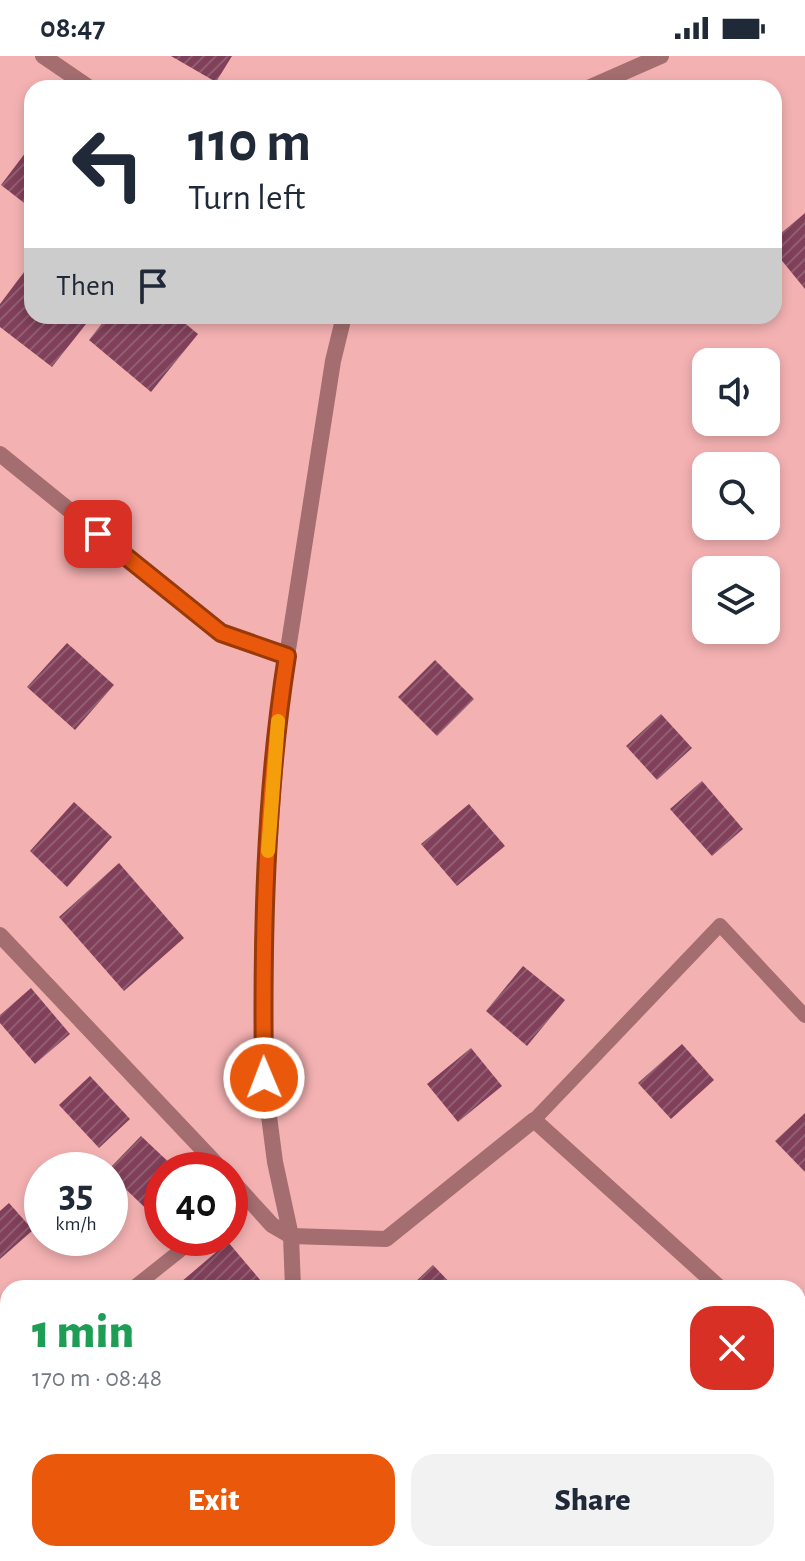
<!DOCTYPE html>
<meta charset="utf-8">
<style>
:root{--surface:#fff;--page:#f2f2f3;--text:#1f2937;--muted:#747a83;--accent:#ea580c}
body{margin:0;font-family:"Alegreya Sans",sans-serif;background:var(--page);color:var(--text);height:100vh;display:flex;flex-direction:column;font-size:30px;white-space:nowrap}
*{box-sizing:border-box;margin:0}
p{font-size:26px;color:var(--muted)}
.icon{flex:none;width:44px;height:44px;fill:none;stroke:currentColor;stroke-width:2;stroke-linecap:round;stroke-linejoin:round}
.map{position:relative;flex:1;overflow:hidden}
.details{position:absolute;left:0px;top:1224px;width:806px;height:282px;display:flex;flex-direction:column;background:var(--surface);border-radius:24px 24px 0 0;box-shadow:0 4px 12px #0003}
.details>*{flex:none}
.hud{position:absolute;left:24px;top:24px;width:758px;height:244px;border-radius:24px;box-shadow:0 4px 12px #0003;background:#fff;color:var(--text);overflow:hidden}
.buttons{position:absolute;left:692px;top:292px;display:grid;gap:16px}
.buttons a{display:grid;place-items:center;width:88px;height:88px;border-radius:16px;background:var(--surface);box-shadow:0 4px 12px #0003;font-size:40px}
.speed{position:absolute;left:24px;top:1096px;display:flex;gap:16px;font-size:40px;font-weight:700;text-align:center}
.speed>*{display:grid;place-content:center;width:104px;height:104px;border-radius:50%;background:var(--surface);box-shadow:0 4px 12px #0003;line-height:1}
.speed small{font-size:20px;font-weight:400}
.speed .limit{border:12px solid #d22;background:#fff;color:#111}
.pin{position:absolute;display:grid;place-items:center;width:68px;height:68px;color:#fff;margin:-34px;border-radius:16px;box-shadow:0 4px 12px #0006}
.me{position:absolute;width:88px;margin:-44px;rotate:359deg;stroke-linejoin:round;filter:drop-shadow(0 0 6px #0008)}
.turn{display:flex;align-items:center;gap:28px;height:168px;padding:0 32px;font-size:36px}
.turn .icon{width:104px;height:104px;stroke-width:2.5}
.turn b{display:block;font-size:56px;line-height:68px}
.then{display:flex;align-items:center;height:76px;padding:0 32px;background:#0003;gap:16px;font-size:30px}
.round{display:grid;place-items:center;flex:none;width:84px;height:84px;border-radius:24px;background:var(--page)}
.overview{display:flex;align-items:center;justify-content:space-between;height:136px;padding:0 32px}
h1{font-size:48px;font-weight:800;line-height:60px;color:#1e9e55}
.button{display:flex;gap:16px;margin-top:auto;padding:16px 32px}
.button a{flex:1;height:92px;border-radius:24px;background:var(--accent);color:#fff;font-size:32px;font-weight:800;line-height:92px;text-align:center}
.button a+a{background:var(--page);color:var(--text)}
.status{display:flex;justify-content:space-between;align-items:center;height:56px;padding:0 40px;background:var(--surface);direction:ltr}
.status svg{height:22px;fill:currentColor}
.map>svg:first-child{display:block}
.building{fill:url(#building-hatch)}
.lines{fill:none;stroke-linecap:round;stroke-linejoin:round}
.service{stroke:#a46d6f;stroke-width:14}
.minor{stroke:#a46d6f;stroke-width:16}
.tertiary{stroke:#a46d6f;stroke-width:16}
.route-casing{stroke:#983908;stroke-width:20}
.route{stroke:#ea580c;stroke-width:14}
.slow{stroke:#f59e0b;stroke-width:14}
</style>
<div class="status"><b>08:47</b><svg viewBox="0 0 49 12"><path d="M0 12V9h3v3zM5 12V6h3v6zM10 12V3h3v9zM15 12V0h3v12zM26 1h20v11H26zM47 4h2v5h-2z"/></svg></div>
<div class="map">
<svg width="805" height="1505" viewBox="0 0 805 1505">
<defs>
<pattern id="building-hatch" width="6" height="6" patternUnits="userSpaceOnUse" patternTransform="scale(2)"><rect width="6" height="6" fill="#813f59"/><path d="M-1 1l2-2M0 6l6-6M5 7l2-2" fill="none" stroke="#905d71"/></pattern>
</defs>
<rect width="100%" height="100%" fill="#f4b1b2"/>
<g class="building">
<polygon points="171,0 232,0 216,26"/>
<polygon points="32,88 32,153 1,129"/>
<polygon points="805,157 805,233 774,195 774,183"/>
<polygon points="24,216 32,223 32,260 77,260 86,268 52,311 0,271 0,248"/>
<polygon points="108,260 176,260 198,278 151,336 89,284"/>
<polygon points="67,587 114,629 75,674 27,631"/>
<polygon points="435,604 474,643 437,680 398,641"/>
<polygon points="661,658 692,692 657,724 626,690"/>
<polygon points="702,725 743,773 712,800 670,753"/>
<polygon points="74,746 112,781 67,831 30,795"/>
<polygon points="469,748 505,790 457,830 421,788"/>
<polygon points="119,807 184,882 124,935 59,861"/>
<polygon points="523,910 565,944 527,990 486,955"/>
<polygon points="31,932 70,978 35,1008 0,967 0,959"/>
<polygon points="682,988 714,1024 671,1063 638,1027"/>
<polygon points="471,992 502,1030 458,1066 427,1028"/>
<polygon points="90,1020 130,1063 99,1092 59,1049"/>
<polygon points="805,1057 805,1116 775,1085"/>
<polygon points="141,1080 177,1114 162,1114 162,1168 110,1118 110,1112"/>
<polygon points="9,1147 33,1174 0,1203 0,1155"/>
<polygon points="228,1186 267,1232 174,1232"/>
<polygon points="433,1209 455,1232 409,1232"/>
<polygon points="8,1366 8,1443 0,1449 0,1372"/>
<polygon points="805,1400 805,1434 798,1426 798,1407"/>
<polygon points="204,1498 239,1498 230,1505 210,1505"/>
<polygon points="620,1498 644,1498 637,1505 627,1505"/>
<polygon points="701,1498 714,1498 722,1505 695,1505"/>
</g>
<g class="lines">
<g class="service">
<polyline points="534,1064 720,869 805,960"/>
<polyline points="230,1154 247,1141"/>
<polyline points="133,1232 196,1182"/>
<polyline points="0,1290 8,1288"/>
</g>
<g class="minor">
<polyline points="43,0 90,32"/>
<polyline points="0,398 221,577 287,600"/>
<polyline points="0,879 222,1114"/>
<polyline points="230,1123 272,1169 291,1180 386,1183 534,1064 720,1232"/>
<polyline points="798,1303 805,1309"/>
<polyline points="537,1498 544,1505"/>
</g>
<g class="tertiary">
<polyline points="588,32 661,0"/>
<polyline points="293,1232 291,1180 275,1106 264,1022 266,833 280,645 333,305 344,260"/>
<polyline points="42,1505 51,1498"/>
</g>
</g>
<g class="lines">
<g class="route-casing">
<path id="route" d="M 98,478 L 221,577 L 287,600 C 265,739 262,881 264,1022"/>
</g>
<use href="#route" class="route"/>
<polyline class="slow" points="268,795 278,665"/>
</g>
</svg>
<div class="buttons">
<a><svg class="icon" aria-label="sound" viewBox="0 0 24 24"><path d="M4 9h4l5-4v14l-5-4H4zM17 9q2 3 0 6"/></svg></a>
<a><svg class="icon" aria-label="search" viewBox="0 0 24 24"><circle cx="10" cy="10" r="6"/><path d="M15 15l6 6"/></svg></a>
<a><svg class="icon" aria-label="layers" viewBox="0 0 24 24"><path d="M12 4l9 5-9 5-9-5zM3 14l9 5 9-5"/></svg></a>
</div>
<div class="speed"><div>35<small>km/h</small></div><div class="limit">40</div></div>
<div class="pin" style="left:98px;top:478px;background:#d93025"><svg class="icon" aria-label="arrive" viewBox="0 0 24 24"><path d="M6 21V4h12l-3 4 3 4H6"/></svg></div>
<svg class="me" style="left:264px;top:1022px" viewBox="-20 -20 40 40"><circle r="17" fill="#ea580c" stroke="#fff" stroke-width="3"/><path d="M0-11L8 9 0 5-8 9z" fill="#fff"/></svg>
<div class="hud">
<div class="turn"><svg class="icon" aria-label="left" viewBox="0 0 24 24"><path d="M17 20v-9H6M10 6l-5 5 5 5"/></svg><div><b>110 m</b>Turn left</div></div>
<div class="then">Then<svg class="icon" aria-label="arrive" viewBox="0 0 24 24"><path d="M6 21V4h12l-3 4 3 4H6"/></svg></div>
</div>
<section class="details">
<div class="overview"><div><h1>1 min</h1><p>170 m · 08:48</p></div><a class="round" style="background:#d93025;color:#fff"><svg class="icon" aria-label="close" viewBox="0 0 24 24"><path d="M6 6l12 12M18 6L6 18"/></svg></a></div>
<div class="button"><a>Exit</a><a>Share</a></div>
</section>
</div>
